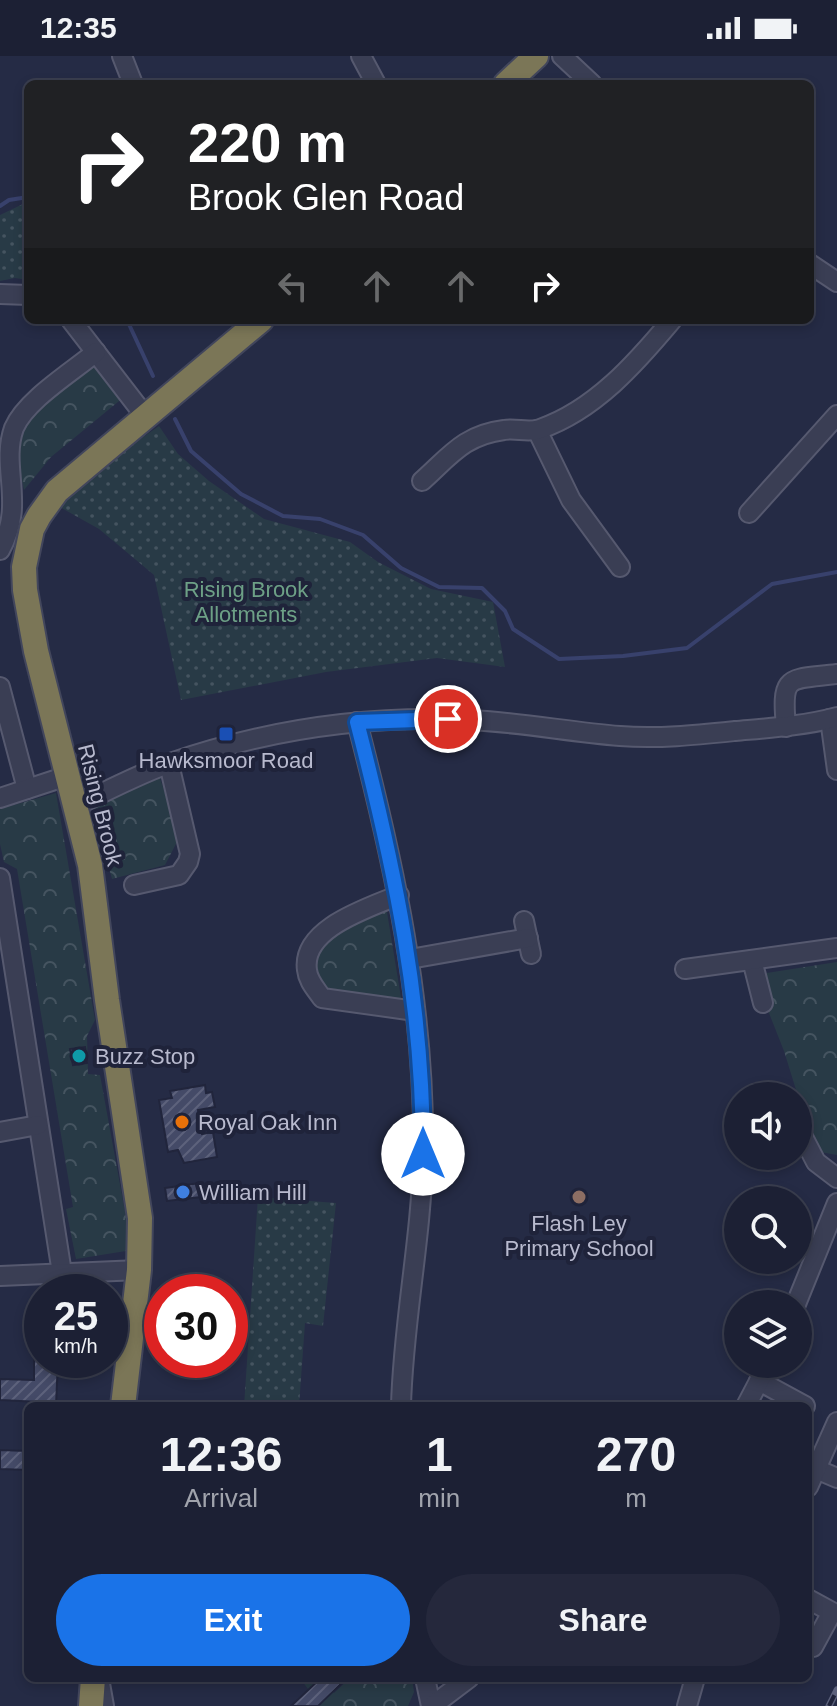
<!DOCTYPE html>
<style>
:root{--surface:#1c2034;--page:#25283c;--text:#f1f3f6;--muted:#a0a3ac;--line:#3a3e4f;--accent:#1a73e8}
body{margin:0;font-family:Arial,sans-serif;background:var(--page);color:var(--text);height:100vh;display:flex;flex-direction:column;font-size:30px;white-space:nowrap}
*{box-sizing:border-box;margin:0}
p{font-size:26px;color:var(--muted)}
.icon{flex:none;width:44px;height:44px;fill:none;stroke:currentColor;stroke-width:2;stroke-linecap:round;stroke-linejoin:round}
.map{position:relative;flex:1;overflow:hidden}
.details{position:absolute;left:24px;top:1346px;width:788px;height:280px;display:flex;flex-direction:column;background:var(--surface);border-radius:12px;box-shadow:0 4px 12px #0003,0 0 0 2px var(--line)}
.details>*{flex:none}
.top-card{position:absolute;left:24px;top:24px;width:790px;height:244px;border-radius:12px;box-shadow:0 4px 12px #0003,0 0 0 2px var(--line);background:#202124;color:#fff;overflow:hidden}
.buttons{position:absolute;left:724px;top:1026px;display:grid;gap:16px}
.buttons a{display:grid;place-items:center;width:88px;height:88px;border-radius:50%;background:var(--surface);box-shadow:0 4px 12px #0003,0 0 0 2px var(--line);font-size:40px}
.speed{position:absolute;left:24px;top:1218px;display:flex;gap:16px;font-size:40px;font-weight:700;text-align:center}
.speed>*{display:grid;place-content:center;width:104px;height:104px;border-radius:50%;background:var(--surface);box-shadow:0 4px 12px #0003,0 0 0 2px var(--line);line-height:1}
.speed small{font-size:20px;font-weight:400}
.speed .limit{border:12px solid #d22;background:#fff;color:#111}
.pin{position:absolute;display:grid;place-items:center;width:68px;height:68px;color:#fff;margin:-34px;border:4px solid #fff;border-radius:50%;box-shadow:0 2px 8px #0007}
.me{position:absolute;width:88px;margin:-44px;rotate:0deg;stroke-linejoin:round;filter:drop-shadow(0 0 6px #0008)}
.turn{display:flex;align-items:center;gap:28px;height:168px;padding:0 32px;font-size:36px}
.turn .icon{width:104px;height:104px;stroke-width:2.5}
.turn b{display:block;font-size:56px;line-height:68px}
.lanes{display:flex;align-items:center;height:76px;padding:0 32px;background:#0003;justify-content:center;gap:40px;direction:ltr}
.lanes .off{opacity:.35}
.eta{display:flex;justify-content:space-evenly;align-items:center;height:136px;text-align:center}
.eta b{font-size:48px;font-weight:700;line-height:56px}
.cta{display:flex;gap:16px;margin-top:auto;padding:16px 32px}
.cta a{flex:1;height:92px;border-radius:48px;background:var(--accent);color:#fff;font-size:32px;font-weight:700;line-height:92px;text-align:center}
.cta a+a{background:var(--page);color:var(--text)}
.status{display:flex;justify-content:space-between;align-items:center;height:56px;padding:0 40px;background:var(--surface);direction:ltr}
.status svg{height:22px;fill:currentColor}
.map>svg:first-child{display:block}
.park{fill:url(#park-crowns)}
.garden{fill:url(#garden-dots)}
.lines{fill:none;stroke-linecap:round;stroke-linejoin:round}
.stream{stroke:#38416c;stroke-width:4}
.building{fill:url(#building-hatch);stroke:#21253c;stroke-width:2}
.minor-casing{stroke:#56596f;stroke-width:22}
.highway-casing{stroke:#42465c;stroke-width:28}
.minor{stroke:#3a3e54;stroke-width:18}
.highway{stroke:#7b7657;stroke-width:24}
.rail-casing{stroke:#5c617b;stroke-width:7}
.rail{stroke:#1f233a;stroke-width:4;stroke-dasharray:12;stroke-linecap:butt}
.route-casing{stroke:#114b97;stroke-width:20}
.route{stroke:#1a73e8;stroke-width:14}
.transit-dot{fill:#1a4fb4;stroke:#1f233a;stroke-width:3}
.culture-dot{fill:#0f9aa8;stroke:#1f233a;stroke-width:3}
.food-dot{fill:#e8710a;stroke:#1f233a;stroke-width:3}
.shop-dot{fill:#3f7fe0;stroke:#1f233a;stroke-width:3}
.education-dot{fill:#8d6e63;stroke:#1f233a;stroke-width:3}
.labels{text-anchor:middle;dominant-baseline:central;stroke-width:8;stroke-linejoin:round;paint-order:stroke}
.park-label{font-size:22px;fill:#6da086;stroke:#1f233a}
.poi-label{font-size:22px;fill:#b8bace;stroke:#1f233a;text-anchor:start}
.street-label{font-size:22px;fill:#b8bace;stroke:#1f233a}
</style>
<div class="status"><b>12:35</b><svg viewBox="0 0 49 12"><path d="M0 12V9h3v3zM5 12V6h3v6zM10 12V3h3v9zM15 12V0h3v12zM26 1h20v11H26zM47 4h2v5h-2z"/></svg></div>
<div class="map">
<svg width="837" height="1650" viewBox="0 0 837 1650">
<defs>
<pattern id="park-crowns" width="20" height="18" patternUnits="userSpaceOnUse" patternTransform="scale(2)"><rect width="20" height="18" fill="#283a46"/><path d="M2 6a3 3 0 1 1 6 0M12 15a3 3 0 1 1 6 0" fill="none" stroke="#455460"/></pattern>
<pattern id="garden-dots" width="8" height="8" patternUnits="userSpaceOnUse" patternTransform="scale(2)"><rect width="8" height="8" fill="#283a46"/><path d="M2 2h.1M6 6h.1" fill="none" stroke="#455460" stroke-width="1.8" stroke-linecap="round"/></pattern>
<pattern id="building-hatch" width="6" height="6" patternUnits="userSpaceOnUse" patternTransform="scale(2)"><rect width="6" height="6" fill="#444a67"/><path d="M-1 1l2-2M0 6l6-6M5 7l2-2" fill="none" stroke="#5d627c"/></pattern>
</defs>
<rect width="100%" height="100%" fill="#252b45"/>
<g class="park">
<path d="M 98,308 L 124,341 L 51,401 L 24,434 C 22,422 14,402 17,391 C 24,356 71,327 98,308 Z"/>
<polygon points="160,722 179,782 165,809 112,823 93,752"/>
<polygon points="56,737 95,964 87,980 88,1018 100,1019 132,1194 76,1203 66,1153 73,1151 17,813 4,806 0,788 0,753"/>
<path d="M 386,850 L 402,948 L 319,933 C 317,927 312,921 311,915 C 302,879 362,862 386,850 Z"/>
<polygon points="837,906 837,1099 815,1095 784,995 754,919"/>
<polygon points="300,1622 320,1622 334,1637 350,1622 412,1622 414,1636 408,1650 318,1650 319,1648"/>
</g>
<g class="garden">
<polygon points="23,148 28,175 28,224 15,222 0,225 0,159"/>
<polygon points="159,370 178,398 209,425 264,463 350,486 378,506 431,533 493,546 505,611 437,602 326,616 181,644 154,519 99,473 58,450 126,393"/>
<polygon points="258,1141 336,1147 323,1270 305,1267 299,1350 244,1350"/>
</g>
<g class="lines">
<g class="stream">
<polyline points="0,150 9,144 28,141"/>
<polyline points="127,264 153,320"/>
<polyline points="175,363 191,395 241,438 283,460 320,463 363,479 401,512 439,531 482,532 505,555 513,573 559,603 623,600 687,592 772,528 837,516"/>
</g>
</g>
<g class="building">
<polygon points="85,991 87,1007 73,1009 70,993"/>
<polygon points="205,1029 206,1037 212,1036 215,1051 198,1054 202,1078 213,1076 217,1101 184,1107 178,1094 168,1096 159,1044 172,1042 170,1035"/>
<polygon points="200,1127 201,1141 167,1145 165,1132"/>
<polygon points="34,1304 58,1304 56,1350 39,1350 39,1346 0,1344 0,1323 34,1324"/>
<polygon points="0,1394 28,1395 28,1414 0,1413"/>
<polygon points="321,1622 347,1622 318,1650 291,1650"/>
</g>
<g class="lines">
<g class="minor-casing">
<g id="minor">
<polyline points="122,0 133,28"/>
<polyline points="361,0 376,28"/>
<polyline points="562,0 592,28"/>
<polyline points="810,208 837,226"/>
<polyline points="0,238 28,239"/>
<polyline points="71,264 145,360"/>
<polyline points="537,374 571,444 620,511"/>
<path d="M 422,425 C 450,400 464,379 504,374 C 516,372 529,377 540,373 C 595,354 636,307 672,264"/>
<polyline points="749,457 837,359"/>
<path d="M 0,494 C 26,448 0,411 14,372 C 26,344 72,316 96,296"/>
<polyline points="0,631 27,733"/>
<polyline points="830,663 837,714"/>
<path d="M 357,666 C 394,807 425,949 423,1096 C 422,1181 403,1265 401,1350"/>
<path d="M 786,671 C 781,617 788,624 837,618"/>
<polyline points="0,742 67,720"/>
<path d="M 76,750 C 106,735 137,719 170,707 C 266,674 367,659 469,664 C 519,666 569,676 620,680 C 658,683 696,679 735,675 C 769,672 804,670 837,661"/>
<polyline points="0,822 62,1217"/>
<polyline points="134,829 179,819 188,806 190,798 169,708"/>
<path d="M 399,839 C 369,852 301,872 307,914 C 308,925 316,933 322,942 L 415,955"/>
<polyline points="524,865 531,898"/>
<polyline points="410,903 528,882"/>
<polyline points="752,904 763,947"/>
<polyline points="685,913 837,892"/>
<polyline points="0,1076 38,1069"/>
<polyline points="802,1079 816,1106 837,1122"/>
<polyline points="0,1220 139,1214"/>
<polyline points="796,1248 837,1147"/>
<polyline points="759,1325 805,1350"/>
<polyline points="746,1350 768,1308"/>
<polyline points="816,1413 837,1422"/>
<polyline points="808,1431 837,1366"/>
<polyline points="808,1543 832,1556 813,1591"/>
<polyline points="99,1622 104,1650"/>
<polyline points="425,1622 431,1650"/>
<polyline points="432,1650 469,1622"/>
<polyline points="687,1650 695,1622"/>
</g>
</g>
<g class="highway-casing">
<g id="highway">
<polyline points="506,28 536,0"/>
<polyline points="123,1350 139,1214 140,1162 107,944 90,809 36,595 25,534 24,511 32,473 39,460 57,435 261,264"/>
<polyline points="91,1650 93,1622"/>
</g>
</g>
<use href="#minor" class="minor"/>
<use href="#highway" class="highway"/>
<g class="rail-casing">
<polyline id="rail" points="829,1650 837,1634"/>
</g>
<use href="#rail" class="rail"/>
</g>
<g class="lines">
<g class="route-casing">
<path id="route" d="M 423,1098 C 423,946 395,813 357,666 L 448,663"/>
</g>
<use href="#route" class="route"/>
</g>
<rect class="transit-dot" x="218" y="670" width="16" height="16" rx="4"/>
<circle class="culture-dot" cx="79" cy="1000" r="8"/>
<circle class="food-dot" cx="182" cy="1066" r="8"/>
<circle class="shop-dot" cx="183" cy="1136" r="8"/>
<circle class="education-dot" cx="579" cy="1141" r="8"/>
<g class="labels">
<g class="park-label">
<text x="246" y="533">Rising Brook<tspan x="246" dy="25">Allotments</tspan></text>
</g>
<g class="poi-label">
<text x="226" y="704" text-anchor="middle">Hawksmoor Road</text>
<text x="95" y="1000">Buzz Stop</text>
<text x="198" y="1066">Royal Oak Inn</text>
<text x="199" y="1136">William Hill</text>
<text x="579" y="1167" text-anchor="middle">Flash Ley<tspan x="579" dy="25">Primary School</tspan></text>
</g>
<g class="street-label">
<text transform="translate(100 749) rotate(76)">Rising Brook</text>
</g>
</g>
</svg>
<div class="buttons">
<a><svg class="icon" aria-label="sound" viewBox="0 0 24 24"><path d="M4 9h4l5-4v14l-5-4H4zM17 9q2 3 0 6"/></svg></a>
<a><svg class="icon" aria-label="search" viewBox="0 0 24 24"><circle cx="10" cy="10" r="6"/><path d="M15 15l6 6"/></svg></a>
<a><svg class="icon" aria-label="layers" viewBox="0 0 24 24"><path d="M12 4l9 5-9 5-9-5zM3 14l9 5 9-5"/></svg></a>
</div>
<div class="speed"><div>25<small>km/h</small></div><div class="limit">30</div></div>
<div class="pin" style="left:448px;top:663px;background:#d93025"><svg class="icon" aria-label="arrive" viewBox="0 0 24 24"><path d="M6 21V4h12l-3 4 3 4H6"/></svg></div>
<svg class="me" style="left:423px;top:1098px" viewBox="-20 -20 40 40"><circle r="19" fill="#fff"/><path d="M0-13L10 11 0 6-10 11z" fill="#1a73e8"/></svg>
<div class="top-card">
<div class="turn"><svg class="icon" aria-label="right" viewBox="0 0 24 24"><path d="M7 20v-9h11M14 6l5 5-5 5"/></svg><div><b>220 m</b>Brook Glen Road</div></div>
<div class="lanes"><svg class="icon off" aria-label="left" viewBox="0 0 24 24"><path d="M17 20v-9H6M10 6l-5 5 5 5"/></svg><svg class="icon off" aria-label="ahead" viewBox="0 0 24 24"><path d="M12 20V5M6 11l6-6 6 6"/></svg><svg class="icon off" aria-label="ahead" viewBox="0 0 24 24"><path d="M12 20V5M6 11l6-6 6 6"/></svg><svg class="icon" aria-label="right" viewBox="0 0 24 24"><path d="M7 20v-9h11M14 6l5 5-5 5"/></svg></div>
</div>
<section class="details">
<div class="eta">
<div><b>12:36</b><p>Arrival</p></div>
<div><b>1</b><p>min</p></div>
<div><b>270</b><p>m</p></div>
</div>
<div class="cta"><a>Exit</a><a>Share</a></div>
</section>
</div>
